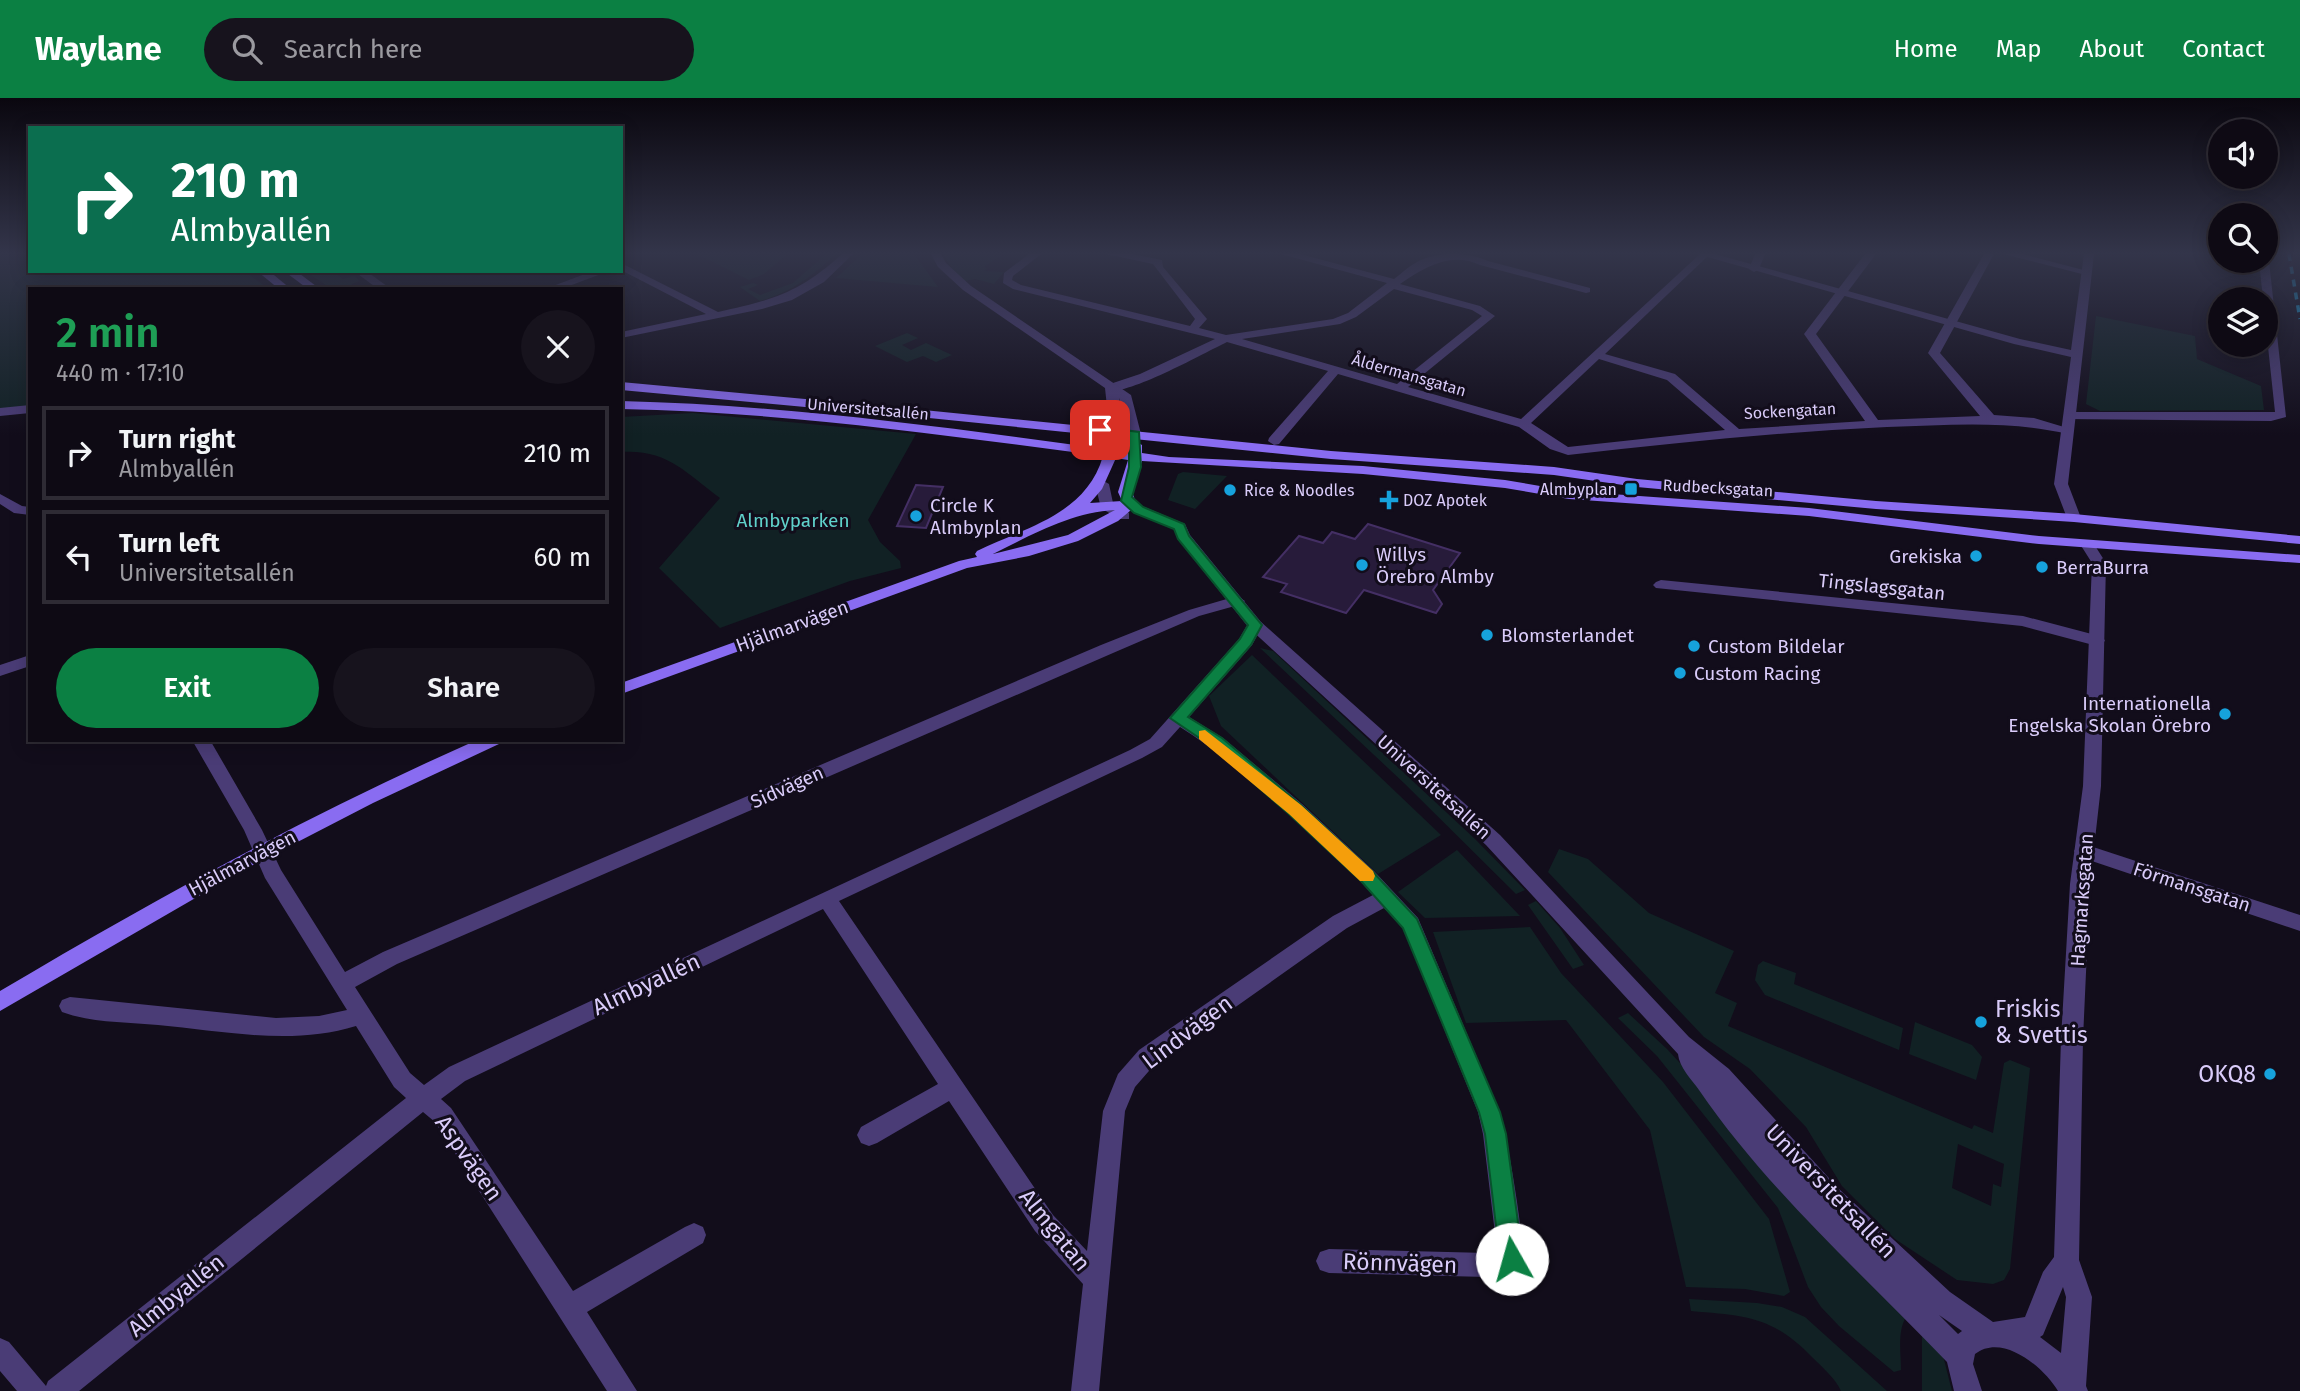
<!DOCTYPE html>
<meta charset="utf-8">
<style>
:root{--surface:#0e0a14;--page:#17131d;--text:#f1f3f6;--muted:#9b9aa0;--line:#2e2b34;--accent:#0b8043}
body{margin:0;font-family:"Fira Sans",sans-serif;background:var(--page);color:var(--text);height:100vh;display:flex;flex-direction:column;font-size:26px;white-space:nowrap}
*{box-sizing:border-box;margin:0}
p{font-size:23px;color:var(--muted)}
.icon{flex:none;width:38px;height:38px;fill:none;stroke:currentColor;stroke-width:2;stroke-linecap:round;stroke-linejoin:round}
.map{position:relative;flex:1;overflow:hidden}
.details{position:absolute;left:28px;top:189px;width:595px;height:455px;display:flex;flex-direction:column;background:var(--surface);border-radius:0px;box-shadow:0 4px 18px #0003,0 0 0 2px var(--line)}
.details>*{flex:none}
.guide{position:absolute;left:28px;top:28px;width:595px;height:147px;border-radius:0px;box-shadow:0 4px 18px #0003,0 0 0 2px var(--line);background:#0b6e4f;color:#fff;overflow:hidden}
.tools{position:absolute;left:2208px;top:21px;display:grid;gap:14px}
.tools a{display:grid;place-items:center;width:70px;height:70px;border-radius:50%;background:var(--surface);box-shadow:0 4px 18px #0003,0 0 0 2px var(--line);font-size:35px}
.pin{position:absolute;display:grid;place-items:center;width:60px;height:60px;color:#fff;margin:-30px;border-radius:14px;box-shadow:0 4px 10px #0006}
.me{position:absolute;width:77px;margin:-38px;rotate:353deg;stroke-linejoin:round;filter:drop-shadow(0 0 5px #0008)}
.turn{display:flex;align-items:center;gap:24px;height:147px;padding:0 28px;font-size:32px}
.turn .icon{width:91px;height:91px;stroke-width:2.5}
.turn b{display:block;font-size:49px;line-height:60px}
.round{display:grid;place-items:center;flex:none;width:74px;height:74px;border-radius:37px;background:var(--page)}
.headline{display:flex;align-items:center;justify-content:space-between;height:119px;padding:0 28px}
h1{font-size:42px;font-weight:600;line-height:52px;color:#1e9e55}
.action{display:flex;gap:14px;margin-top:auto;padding:14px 28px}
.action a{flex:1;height:80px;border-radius:42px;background:var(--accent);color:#fff;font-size:28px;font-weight:600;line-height:80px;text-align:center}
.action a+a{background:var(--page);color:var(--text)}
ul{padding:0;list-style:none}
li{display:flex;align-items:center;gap:21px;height:94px;margin:0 14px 10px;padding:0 14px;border:4px solid var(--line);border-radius:0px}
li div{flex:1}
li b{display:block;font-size:26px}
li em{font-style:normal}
header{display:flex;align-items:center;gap:42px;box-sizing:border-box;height:98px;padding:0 35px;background:var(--accent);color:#fff}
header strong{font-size:33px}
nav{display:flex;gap:38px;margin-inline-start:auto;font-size:24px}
.search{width:490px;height:63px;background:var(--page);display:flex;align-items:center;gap:18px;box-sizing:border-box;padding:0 24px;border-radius:38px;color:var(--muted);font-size:26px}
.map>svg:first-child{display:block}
.green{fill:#112124;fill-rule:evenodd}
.building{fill:#271b3a;stroke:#442f64;stroke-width:2}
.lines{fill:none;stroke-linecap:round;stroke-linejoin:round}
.minor{fill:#4a3c76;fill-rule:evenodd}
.tertiary{fill:#4a3c76;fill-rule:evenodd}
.secondary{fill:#896cf1;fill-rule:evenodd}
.rail{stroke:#16a2dc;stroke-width:3.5;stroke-dasharray:7 6;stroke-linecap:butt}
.route{fill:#0b8043;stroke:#07532c;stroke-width:2}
.slow{fill:#f59e0b}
.poi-dot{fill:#16a2dc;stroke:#120d1b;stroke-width:2.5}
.labels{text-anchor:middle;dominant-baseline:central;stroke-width:6;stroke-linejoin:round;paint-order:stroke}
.far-street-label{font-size:16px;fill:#daccfa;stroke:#120d1b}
.far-poi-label{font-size:16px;fill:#daccfa;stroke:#120d1b;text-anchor:start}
.poi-label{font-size:19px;fill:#daccfa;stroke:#120d1b;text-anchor:start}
.park-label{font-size:19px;fill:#60d1cb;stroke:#120d1b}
.street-label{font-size:19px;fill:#daccfa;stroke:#120d1b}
.near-street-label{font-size:23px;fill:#daccfa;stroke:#120d1b}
.near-poi-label{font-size:23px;fill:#daccfa;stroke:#120d1b;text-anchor:start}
</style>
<header>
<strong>Waylane</strong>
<div class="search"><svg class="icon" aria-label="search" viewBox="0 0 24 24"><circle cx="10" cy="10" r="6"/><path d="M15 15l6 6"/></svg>Search here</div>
<nav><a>Home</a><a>Map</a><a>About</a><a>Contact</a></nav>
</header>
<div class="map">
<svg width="2300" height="1293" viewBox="0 0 2300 1293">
<rect width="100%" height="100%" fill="#120d1b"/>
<g class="green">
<polygon points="0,156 30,156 30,173 244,173 269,191 30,191 30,308 0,312"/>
<polygon points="697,156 787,156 764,176 749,182"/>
<path d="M 826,156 L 836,156 C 812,178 792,194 760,203 L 740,189 L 753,185 L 758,187 L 748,191 L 760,197 L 793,185 Z"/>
<polygon points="862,156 914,156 938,189 836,180"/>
<polygon points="943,156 1027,156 1001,157 984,169 987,170 984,173 1004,174 994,186 975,181 960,184"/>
<polygon points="305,173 332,173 343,181 354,178 360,183 351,186 357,191 332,191"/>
<polygon points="2096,218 2195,238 2197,261 2261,288 2264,312 2100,313 2086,306"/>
<polygon points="907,235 918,240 902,247 911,252 926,245 952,257 936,264 923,258 907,264 875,248"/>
<path d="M 693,315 L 916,336 L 868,422 L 880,444 L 900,463 L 901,470 L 850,483 L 720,530 L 659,470 L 720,400 C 685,374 667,351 621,354 L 621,319 Z"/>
<polygon points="1183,374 1227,378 1195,411 1168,402 1178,376"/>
<polygon points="1260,550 1273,553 1475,741 1525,792 1516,796 1405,686"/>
<polygon points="1252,557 1441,737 1378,776 1221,628 1209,598"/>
<path d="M 1559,751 L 1588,761 L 1649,815 L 1734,853 L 1715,895 L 1737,905 L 1728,928 L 1972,1031 L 1974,1027 L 1993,1035 L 2004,965 L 2010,962 L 2030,970 L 2010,1171 L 2004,1182 L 1993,1186 L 1957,1182 L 1895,1141 L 1842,1088 L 1806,1029 L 1750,971 L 1704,939 L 1548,774 ZM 1958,1046 L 2004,1066 L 2001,1089 L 1993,1086 L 1991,1108 L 1952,1090 Z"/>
<polygon points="1457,752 1520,818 1425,820 1398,794"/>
<polygon points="1536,803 1560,830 1584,867 1573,871 1528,807"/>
<polygon points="1530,829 1561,875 1663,984 1769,1121 1790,1194 1784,1198 1745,1191 1686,1189 1650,1032 1566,922 1466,925 1433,834"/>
<polygon points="1763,863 1796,875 1794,886 1903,930 1899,952 1765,897 1755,882 1758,867"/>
<path d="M 1628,915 L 1667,951 L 1910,1214 C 1896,1228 1901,1254 1901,1272 L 1894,1274 L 1839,1228 L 1821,1209 L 1808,1189 L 1778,1110 L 1657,958 L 1618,920 Z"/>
<polygon points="1915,924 1972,947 1982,959 1976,982 1909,956"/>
<path d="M 1689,1201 L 1757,1205 L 1782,1209 L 1805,1219 L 1887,1293 L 1841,1293 C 1835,1280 1823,1270 1813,1260 C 1772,1218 1747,1218 1691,1213 Z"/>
<polygon points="1922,1237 1940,1246 1952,1293 1922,1293"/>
</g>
<g class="building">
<polygon points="916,387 943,389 926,430 897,428"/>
<polygon points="1368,426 1460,455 1433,492 1442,506 1436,515 1364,492 1346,515 1281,494 1287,486 1263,479 1299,438 1323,445 1332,434 1355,441"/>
</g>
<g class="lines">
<g class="minor">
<path d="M 842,156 L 853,156 L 824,184 L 792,202 L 762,211 L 621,240 L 621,234 L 706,216 L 621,172 L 621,165 L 718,214 C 773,202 799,195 842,156 Z"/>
<path d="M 1029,156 L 1041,156 L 1013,178 L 1012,182 L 1021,187 L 1190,228 L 1195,221 L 1153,166 L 1106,156 L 1132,156 L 1162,162 L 1163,169 L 1207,221 L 1199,230 L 1226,237 L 1333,221 L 1348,215 L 1387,185 L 1281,156 L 1300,156 L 1394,181 C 1402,175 1409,168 1417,164 C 1437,153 1469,154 1488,163 L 1590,190 L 1590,194 L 1586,195 L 1480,167 C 1452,153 1424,169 1400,186 L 1480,208 L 1495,218 L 1408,289 L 1521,321 L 1700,156 L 1710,156 L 1605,256 L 1675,276 L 1739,331 L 1865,323 L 1804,236 L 1865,156 L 1876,156 L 1816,236 L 1878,322 L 1980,318 L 1928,255 L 1984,156 L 1994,156 L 1940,255 L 1994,317 L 2034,320 L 2074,332 L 2068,336 C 2008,322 1949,327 1887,329 C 1780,334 1675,345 1568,357 L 1550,351 L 1519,329 L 1338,276 L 1279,346 L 1274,347 L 1268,343 L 1269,340 L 1328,273 L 1227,244 C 1202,256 1131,296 1107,293 L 1107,287 L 1140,276 L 1215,241 L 1013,191 L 1003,185 L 1004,175 ZM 1394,191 L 1472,212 L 1482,218 L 1397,286 L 1242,241 L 1340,226 L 1356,219 ZM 1599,261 L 1667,282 L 1725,332 L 1568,349 L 1531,325 Z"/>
<polygon points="1755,156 1765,156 1759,171 1754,174 1749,171"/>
<polygon points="2003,156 2023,156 2091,174 2086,177"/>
<polygon points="2266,160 2269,163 2286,319 2271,323 2065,321 2065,315 2069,314 2275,314 2266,230 2266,201 2263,201 2259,163"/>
<polygon points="354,173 366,173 391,191 378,191"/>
<polygon points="593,173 609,173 561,191 545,191"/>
<polygon points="30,307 30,315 0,318 0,310"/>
<polygon points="0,396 22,408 30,409 30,417 14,415 0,406"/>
<polygon points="1661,482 2023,518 2103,539 2105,543 2097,548 2022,528 1656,490 1653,487 1656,484"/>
<path d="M 1237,498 L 1245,503 L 1242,506 L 1199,518 L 1113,555 L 397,866 L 355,889 L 410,975 L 424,987 L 449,969 L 1130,652 L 1150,641 L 1239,541 L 1249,524 L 1261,524 L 1263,527 L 1252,547 L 1189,619 L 1223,640 L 1302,706 L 1374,773 L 1418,820 L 1500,1014 C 1508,1041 1531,1174 1523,1193 L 1514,1197 L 1505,1193 L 1500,1176 L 1487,1179 L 1329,1175 L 1320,1172 L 1316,1163 L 1320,1154 L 1329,1151 L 1487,1155 L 1497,1152 L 1483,1036 L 1478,1014 L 1403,830 L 1384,810 L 1347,830 L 1155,966 L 1135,989 L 1125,1013 L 1099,1293 L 1071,1293 L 1083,1186 L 1035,1133 L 949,1003 L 877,1045 L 869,1048 L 861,1045 L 857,1037 L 861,1029 L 938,986 L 823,811 L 465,983 L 441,1001 L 451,1010 L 573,1193 L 685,1129 L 694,1125 L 703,1129 L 706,1137 L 703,1145 L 587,1214 L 637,1293 L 607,1293 L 435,1024 L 423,1014 L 79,1293 L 17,1293 L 0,1273 L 0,1240 L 9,1244 L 46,1288 L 48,1283 L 406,1000 L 394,989 L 356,928 C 292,948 224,933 158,927 C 127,924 92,925 62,914 L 59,908 L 62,902 L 70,899 L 276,920 L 319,918 L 347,912 L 265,780 L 244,732 L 192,642 L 210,642 L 262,732 L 281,772 L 345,874 L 383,854 L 1101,547 L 1189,512 ZM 1180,629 C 1244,669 1322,741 1373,797 L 1333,818 L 1139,952 L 1118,976 L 1103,1013 L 1087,1153 L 1053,1117 L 839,803 L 1142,660 L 1162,649 Z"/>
<polygon points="30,557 30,568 0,578 0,567"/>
<polygon points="2084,746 2300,817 2300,833 2077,758 2074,753 2077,748"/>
</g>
<g class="tertiary">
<polygon points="931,156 941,156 946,165 971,188 1131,297 1141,336 1140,339 1130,339 1129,336 1119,300 1121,334 1115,338 1110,337 1105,290 963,192 938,169"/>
<polygon points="1697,156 1715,156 2020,241 2071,252 2084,156 2094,156 2068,386 2081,420 2079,423 2074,424 2067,420 2054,386 2071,259 2014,246"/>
<polygon points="1102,382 1109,386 1113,405 1129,415 1129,421 1119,421 1101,410 1095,386"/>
<path d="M 1130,403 L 1185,426 L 1190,437 L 1261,524 L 1500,737 L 1689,939 L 1729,971 L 1839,1091 L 1950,1194 L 1993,1224 L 2025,1219 L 2043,1174 L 2054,1159 L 2061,941 L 2070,786 L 2083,688 L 2092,465 L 2080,446 L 2082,443 L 2092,443 L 2106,465 L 2101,688 L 2090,786 L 2083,941 L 2079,1162 L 2092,1199 L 2086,1288 L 2088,1293 L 2058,1293 C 2044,1270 2003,1234 1975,1256 L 1973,1266 L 1982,1293 L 1954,1293 L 1947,1264 C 1863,1176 1768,1093 1699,992 C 1692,982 1679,969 1678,956 L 1486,747 L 1249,530 L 1178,441 L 1174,431 L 1125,410 L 1125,404 ZM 2063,1189 L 2066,1199 L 2061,1255 L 2040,1239 L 2043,1237 ZM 1939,1217 L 1962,1233 L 1958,1236 Z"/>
</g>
<g class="secondary">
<polygon points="257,173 269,173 291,191 279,191"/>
<polygon points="284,173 296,173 320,191 308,191"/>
<polygon points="621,284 816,302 822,306 816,310 621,292"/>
<path d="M 621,303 C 784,307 944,329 1105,351 L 1108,343 L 1113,342 L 1120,346 L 1118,352 L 1128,354 L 1128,347 L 1135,343 L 1142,347 L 1142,355 L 1169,359 L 1363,368 L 1505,382 L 1569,393 L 1809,410 L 2039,438 L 2300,457 L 2300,465 L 2039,446 L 1809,418 L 1569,401 L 1505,390 L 1363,376 L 1142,363 L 1132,394 L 1137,407 L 1118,423 L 1078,443 L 1029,458 L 967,470 L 621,596 L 621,585 L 959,463 L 977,459 L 975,456 L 977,453 C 1026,429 1086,417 1103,358 C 943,337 783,314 621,311 ZM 1116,360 L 1128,362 L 1118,394 L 1122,403 L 1090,405 L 1102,391 ZM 1115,412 L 1068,437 L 993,456 C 1031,437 1072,414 1115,412 Z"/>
<polygon points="854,305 1331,353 1554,369 1637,381 1876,403 2074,416 2300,438 2300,446 2074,424 1876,411 1637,389 1554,377 1331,361 850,312 850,306"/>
<path d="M 477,642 L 502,642 L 499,646 L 373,705 L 249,769 L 0,913 L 0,893 C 155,801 312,715 477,642 Z"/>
</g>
<polyline class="rail" points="2289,156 2300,221"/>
</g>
<linearGradient id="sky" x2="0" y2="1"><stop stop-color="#0a070f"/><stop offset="0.46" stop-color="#33354a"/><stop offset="1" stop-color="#33354a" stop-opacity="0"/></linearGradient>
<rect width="2300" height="337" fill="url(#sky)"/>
<polygon class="route" points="1100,329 1139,334 1141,369 1132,399 1143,409 1184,426 1189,438 1262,527 1251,547 1188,619 1222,640 1301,707 1373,774 1417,821 1500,1014 1506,1036 1523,1161 1520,1169 1512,1173 1504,1169 1500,1161 1485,1036 1479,1014 1403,830 1361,783 1289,716 1211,648 1170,620 1240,541 1248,527 1178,441 1174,431 1134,415 1121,403 1129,369 1129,339 1095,335 1095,330"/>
<polygon class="slow" points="1205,632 1301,707 1373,773 1375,778 1373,783 1360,783 1289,716 1199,641 1199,633"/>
<g class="poi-dot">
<rect x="1624" y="384" width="14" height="14" rx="3.5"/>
<circle cx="1230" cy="392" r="7"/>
<path d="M1385.5 391.5h7v7h7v7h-7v7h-7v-7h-7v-7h7z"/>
<circle cx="916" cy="418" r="7"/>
<circle cx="1976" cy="458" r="7"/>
<circle cx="1362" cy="467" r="7"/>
<circle cx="2042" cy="469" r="7"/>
<circle cx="1487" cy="537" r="7"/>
<circle cx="1694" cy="548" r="7"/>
<circle cx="1680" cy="575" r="7"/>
<circle cx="2225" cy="616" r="7"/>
<circle cx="1981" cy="924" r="7"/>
<circle cx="2270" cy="976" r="7"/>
</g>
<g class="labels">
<g class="far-street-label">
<text transform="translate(1409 277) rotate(16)">Åldermansgatan</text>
<text transform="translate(868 311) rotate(5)">Universitetsallén</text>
<text transform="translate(1790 313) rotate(-3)">Sockengatan</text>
<text transform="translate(1718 390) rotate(3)">Rudbecksgatan</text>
</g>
<g class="far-poi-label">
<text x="1617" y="391" text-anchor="end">Almbyplan</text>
<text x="1244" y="392">Rice &amp; Noodles</text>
<text x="1403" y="402">DOZ Apotek</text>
</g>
<g class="poi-label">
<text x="930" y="407">Circle K<tspan x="930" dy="22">Almbyplan</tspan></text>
<text x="1376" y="456">Willys<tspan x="1376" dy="22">Örebro Almby</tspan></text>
<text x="1962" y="458" text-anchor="end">Grekiska</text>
<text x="2056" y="469">BerraBurra</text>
<text x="1501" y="537">Blomsterlandet</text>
<text x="1708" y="548">Custom Bildelar</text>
<text x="1694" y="575">Custom Racing</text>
<text x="2211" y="605" text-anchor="end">Internationella<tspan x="2211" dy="22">Engelska Skolan Örebro</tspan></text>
</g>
<g class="park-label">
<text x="793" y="422">Almbyparken</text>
</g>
<g class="street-label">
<text transform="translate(1882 489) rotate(6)">Tingslagsgatan</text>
<text transform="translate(792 528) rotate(-20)">Hjälmarvägen</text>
<text transform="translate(787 689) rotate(-24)">Sidvägen</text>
<text transform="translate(1434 689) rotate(42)">Universitetsallén</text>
<text transform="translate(242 765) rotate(-28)">Hjälmarvägen</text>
<text transform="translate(2192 789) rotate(18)">Förmansgatan</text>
<text transform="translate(2082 802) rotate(-86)">Hagmarksgatan</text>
</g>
<g class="near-street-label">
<text transform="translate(646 886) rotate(-25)">Almbyallén</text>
<text transform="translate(1187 934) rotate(-37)">Lindvägen</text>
<text transform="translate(469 1060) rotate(55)">Aspvägen</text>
<text transform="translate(1831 1093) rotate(46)">Universitetsallén</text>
<text transform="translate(1055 1132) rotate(51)">Almgatan</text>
<text transform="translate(1400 1165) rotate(2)">Rönnvägen</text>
<text transform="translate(176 1197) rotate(-39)">Almbyallén</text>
</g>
<g class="near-poi-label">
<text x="1995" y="911">Friskis<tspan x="1995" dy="26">&amp; Svettis</tspan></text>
<text x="2256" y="976" text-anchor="end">OKQ8</text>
</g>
</g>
</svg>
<div class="tools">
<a><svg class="icon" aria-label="sound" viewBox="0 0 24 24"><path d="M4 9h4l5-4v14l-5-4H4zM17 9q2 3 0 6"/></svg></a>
<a><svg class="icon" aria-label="search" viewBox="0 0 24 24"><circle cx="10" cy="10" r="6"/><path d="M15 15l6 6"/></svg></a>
<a><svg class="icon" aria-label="layers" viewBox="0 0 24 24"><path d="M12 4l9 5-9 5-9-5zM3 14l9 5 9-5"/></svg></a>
</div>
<div class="pin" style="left:1100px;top:332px;background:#d93025"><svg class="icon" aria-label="arrive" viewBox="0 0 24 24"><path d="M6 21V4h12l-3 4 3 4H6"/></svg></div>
<svg class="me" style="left:1512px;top:1161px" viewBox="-20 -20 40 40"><circle r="19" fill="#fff"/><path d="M0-13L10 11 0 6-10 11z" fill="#0b8043"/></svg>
<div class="guide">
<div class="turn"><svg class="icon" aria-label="right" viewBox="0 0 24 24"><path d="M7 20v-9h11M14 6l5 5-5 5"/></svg><div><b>210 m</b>Almbyallén</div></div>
</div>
<section class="details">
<div class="headline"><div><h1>2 min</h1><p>440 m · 17:10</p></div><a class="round"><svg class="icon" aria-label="close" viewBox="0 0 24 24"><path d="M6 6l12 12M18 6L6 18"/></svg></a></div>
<ul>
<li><svg class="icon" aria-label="right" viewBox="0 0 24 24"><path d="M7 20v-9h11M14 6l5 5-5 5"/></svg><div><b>Turn right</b><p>Almbyallén</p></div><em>210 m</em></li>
<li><svg class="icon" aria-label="left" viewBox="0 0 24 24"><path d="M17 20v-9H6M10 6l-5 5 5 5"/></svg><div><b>Turn left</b><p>Universitetsallén</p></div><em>60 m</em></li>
</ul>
<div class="action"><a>Exit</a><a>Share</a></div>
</section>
</div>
